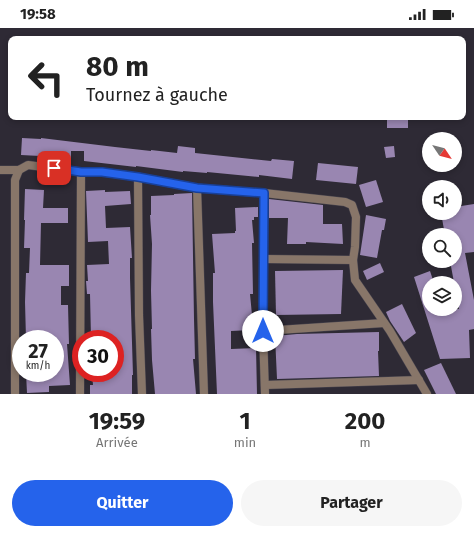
<!DOCTYPE html>
<html lang="fr">
<meta charset="utf-8">
<style>
:root{--surface:#fff;--page:#f6f6f6;--text:#222;--muted:#767676;--accent:#2563eb}
body{margin:0;font-family:"Fira Sans",sans-serif;background:var(--page);color:var(--text);height:100vh;display:flex;flex-direction:column;font-size:15px;white-space:nowrap}
*{box-sizing:border-box;margin:0}
p{font-size:13px;color:var(--muted)}
.icon{flex:none;width:22px;height:22px;fill:none;stroke:currentColor;stroke-width:2;stroke-linecap:round;stroke-linejoin:round}
.map{position:relative;height:366px;overflow:hidden}
.drawer{display:flex;flex-direction:column;background:var(--surface);flex:1}
.drawer>*{flex:none}
.banner{position:absolute;left:8px;top:8px;width:458px;height:84px;border-radius:8px;box-shadow:0 2px 6px #0003;background:#fff;color:var(--text);overflow:hidden}
.needle{width:26px;rotate:125deg}
.tools{position:absolute;left:422px;top:104px;display:grid;gap:8px}
.tools a{display:grid;place-items:center;width:40px;height:40px;border-radius:50%;background:var(--surface);box-shadow:0 2px 6px #0003;font-size:20px}
.speed{position:absolute;left:12px;top:302px;display:flex;gap:8px;font-size:20px;font-weight:700;text-align:center}
.speed>*{display:grid;place-content:center;width:52px;height:52px;border-radius:50%;background:var(--surface);box-shadow:0 2px 6px #0003;line-height:1}
.speed small{font-size:10px;font-weight:400}
.speed .limit{border:6px solid #d22;background:#fff;color:#111}
.pin{position:absolute;display:grid;place-items:center;width:34px;height:34px;color:#fff;margin:-17px;border-radius:8px;box-shadow:0 2px 6px #0006}
.me{position:absolute;width:44px;margin:-22px;rotate:0deg;stroke-linejoin:round;filter:drop-shadow(0 0 3px #0008)}
.turn{display:flex;align-items:center;gap:14px;height:84px;padding:0 12px;font-size:18px}
.turn .icon{width:52px;height:52px;stroke-width:2.5}
.turn b{display:block;font-size:28px;line-height:34px}
.eta{display:flex;justify-content:space-evenly;align-items:center;height:68px;text-align:center}
.eta b{font-size:24px;font-weight:700;line-height:28px}
.cta{display:flex;gap:8px;margin-top:auto;padding:8px 12px}
.cta a{flex:1;height:46px;border-radius:24px;background:var(--accent);color:#fff;font-size:16px;font-weight:700;line-height:46px;text-align:center}
.cta a+a{background:var(--page);color:var(--text)}
.status{display:flex;justify-content:space-between;align-items:center;height:28px;padding:0 20px;background:var(--surface);direction:ltr}
.status svg{height:11px;fill:currentColor}
.map>svg:first-child{display:block}
.building{fill:#9986b1}
.lines{fill:none;stroke-linecap:round;stroke-linejoin:round}
.street-casing{stroke:#49454f;stroke-width:9}
.street{stroke:#887669;stroke-width:8}
.route-casing{stroke:#184099;stroke-width:10}
.route{stroke:#2563eb;stroke-width:7}
</style>
<div class="status"><b>19:58</b><svg viewBox="0 0 49 12"><path d="M0 12V9h3v3zM5 12V6h3v6zM10 12V3h3v9zM15 12V0h3v12zM26 1h20v11H26zM47 4h2v5h-2z"/></svg></div>
<div class="map">
<svg width="474" height="366" viewBox="0 0 474 366">
<rect width="100%" height="100%" fill="#2e2a35"/>
<g class="building">
<rect x="387" y="89" width="21" height="11"/>
<polygon points="22,110 41,111 41,110 115,119 151,123 151,122 177,125 178,118 195,120 195,125 271,133 272,131 294,133 292,151 259,147 259,149 207,144 207,145 183,143 183,144 136,138 136,139 84,133 84,123 71,123 71,131 40,128 21,127"/>
<polygon points="394,118 395,129 386,130 384,119"/>
<polygon points="318,135 358,139 356,156 316,152"/>
<polygon points="376,152 383,174 366,179 359,157"/>
<polygon points="25,161 44,162 43,180 68,180 68,195 41,195 40,237 69,237 69,258 61,258 61,277 68,277 69,316 67,316 70,357 49,358 49,364 27,365 26,345 55,345 55,311 26,311 25,274 26,245 29,245 30,220 24,220 25,192 24,192"/>
<polygon points="105,162 105,164 130,163 131,176 105,178 106,200 130,199 132,230 130,230 130,250 133,347 132,347 132,366 90,366 90,357 93,357 92,345 116,345 115,310 91,310 90,266 87,266 86,253 88,253 87,237 109,236 108,213 88,214 86,163"/>
<polygon points="192,165 194,291 195,331 193,331 196,366 155,366 152,332 151,301 152,301 151,263 152,216 150,187 151,187 151,168 174,167 174,166"/>
<polygon points="269,171 323,177 323,196 342,196 343,216 306,214 306,216 287,216 288,190 269,190"/>
<polygon points="474,176 474,224 465,225 474,272 474,301 469,302 470,330 440,331 414,249 430,243 434,255 429,255 429,281 459,281 450,233 455,233 455,207 445,207 441,185 455,185 455,179"/>
<polygon points="258,179 258,189 254,189 254,192 252,192 254,215 252,215 253,266 250,266 252,287 251,288 252,302 231,303 231,321 256,320 257,366 217,366 213,274 213,245 215,245 212,206 235,205 235,203 236,203 235,180"/>
<polygon points="366,187 386,191 384,202 382,202 377,230 360,227"/>
<polygon points="380,235 384,244 367,252 363,243"/>
<polygon points="343,242 341,286 276,287 275,243"/>
<polygon points="402,276 416,305 404,314 390,293 386,284"/>
<polygon points="379,304 379,323 378,323 379,348 277,351 275,308 297,306"/>
<polygon points="441,335 456,366 436,366 424,342"/>
</g>
<g class="lines">
<g class="street-casing">
<g id="street">
<polyline points="0,142 19,142 28,137 81,144 102,144 138,149 197,160 264,165 345,174 352,177 356,189 355,219 353,232 355,252 390,303 427,366"/>
<polyline points="138,149 139,287 142,366"/>
<polyline points="197,160 204,366"/>
<polyline points="264,165 263,303 265,366"/>
<polyline points="264,231 353,232"/>
<polyline points="263,303 384,295"/>
<polyline points="265,357 419,352"/>
<polyline points="15,366 15,152 19,142"/>
<polyline points="80,366 81,144"/>
</g>
</g>
<use href="#street" class="street"/>
</g>
<g class="lines">
<g class="route-casing">
<polyline id="route" points="54,140 81,144 102,144 138,149 197,160 264,165 263,303"/>
</g>
<use href="#route" class="route"/>
</g>
</svg>
<div class="tools">
<a><svg class="needle" viewBox="-14 -14 28 28"><path d="M0-13l5 13h-10z" fill="#e53935"/><path d="M0 13l5-13h-10z" fill="#767676"/></svg></a>
<a><svg class="icon" aria-label="sound" viewBox="0 0 24 24"><path d="M4 9h4l5-4v14l-5-4H4zM17 9q2 3 0 6"/></svg></a>
<a><svg class="icon" aria-label="search" viewBox="0 0 24 24"><circle cx="10" cy="10" r="6"/><path d="M15 15l6 6"/></svg></a>
<a><svg class="icon" aria-label="layers" viewBox="0 0 24 24"><path d="M12 4l9 5-9 5-9-5zM3 14l9 5 9-5"/></svg></a>
</div>
<div class="speed"><div>27<small>km/h</small></div><div class="limit">30</div></div>
<div class="pin" style="left:54px;top:140px;background:#d93025"><svg class="icon" aria-label="arrive" viewBox="0 0 24 24"><path d="M6 21V4h12l-3 4 3 4H6"/></svg></div>
<svg class="me" style="left:263px;top:303px" viewBox="-20 -20 40 40"><circle r="19" fill="#fff"/><path d="M0-13L10 11 0 6-10 11z" fill="#2563eb"/></svg>
<div class="banner">
<div class="turn"><svg class="icon" aria-label="left" viewBox="0 0 24 24"><path d="M17 20v-9H6M10 6l-5 5 5 5"/></svg><div><b>80 m</b>Tournez à gauche</div></div>
</div>
</div>
<section class="drawer">
<div class="eta">
<div><b>19:59</b><p>Arrivée</p></div>
<div><b>1</b><p>min</p></div>
<div><b>200</b><p>m</p></div>
</div>
<div class="cta"><a>Quitter</a><a>Partager</a></div>
</section>
